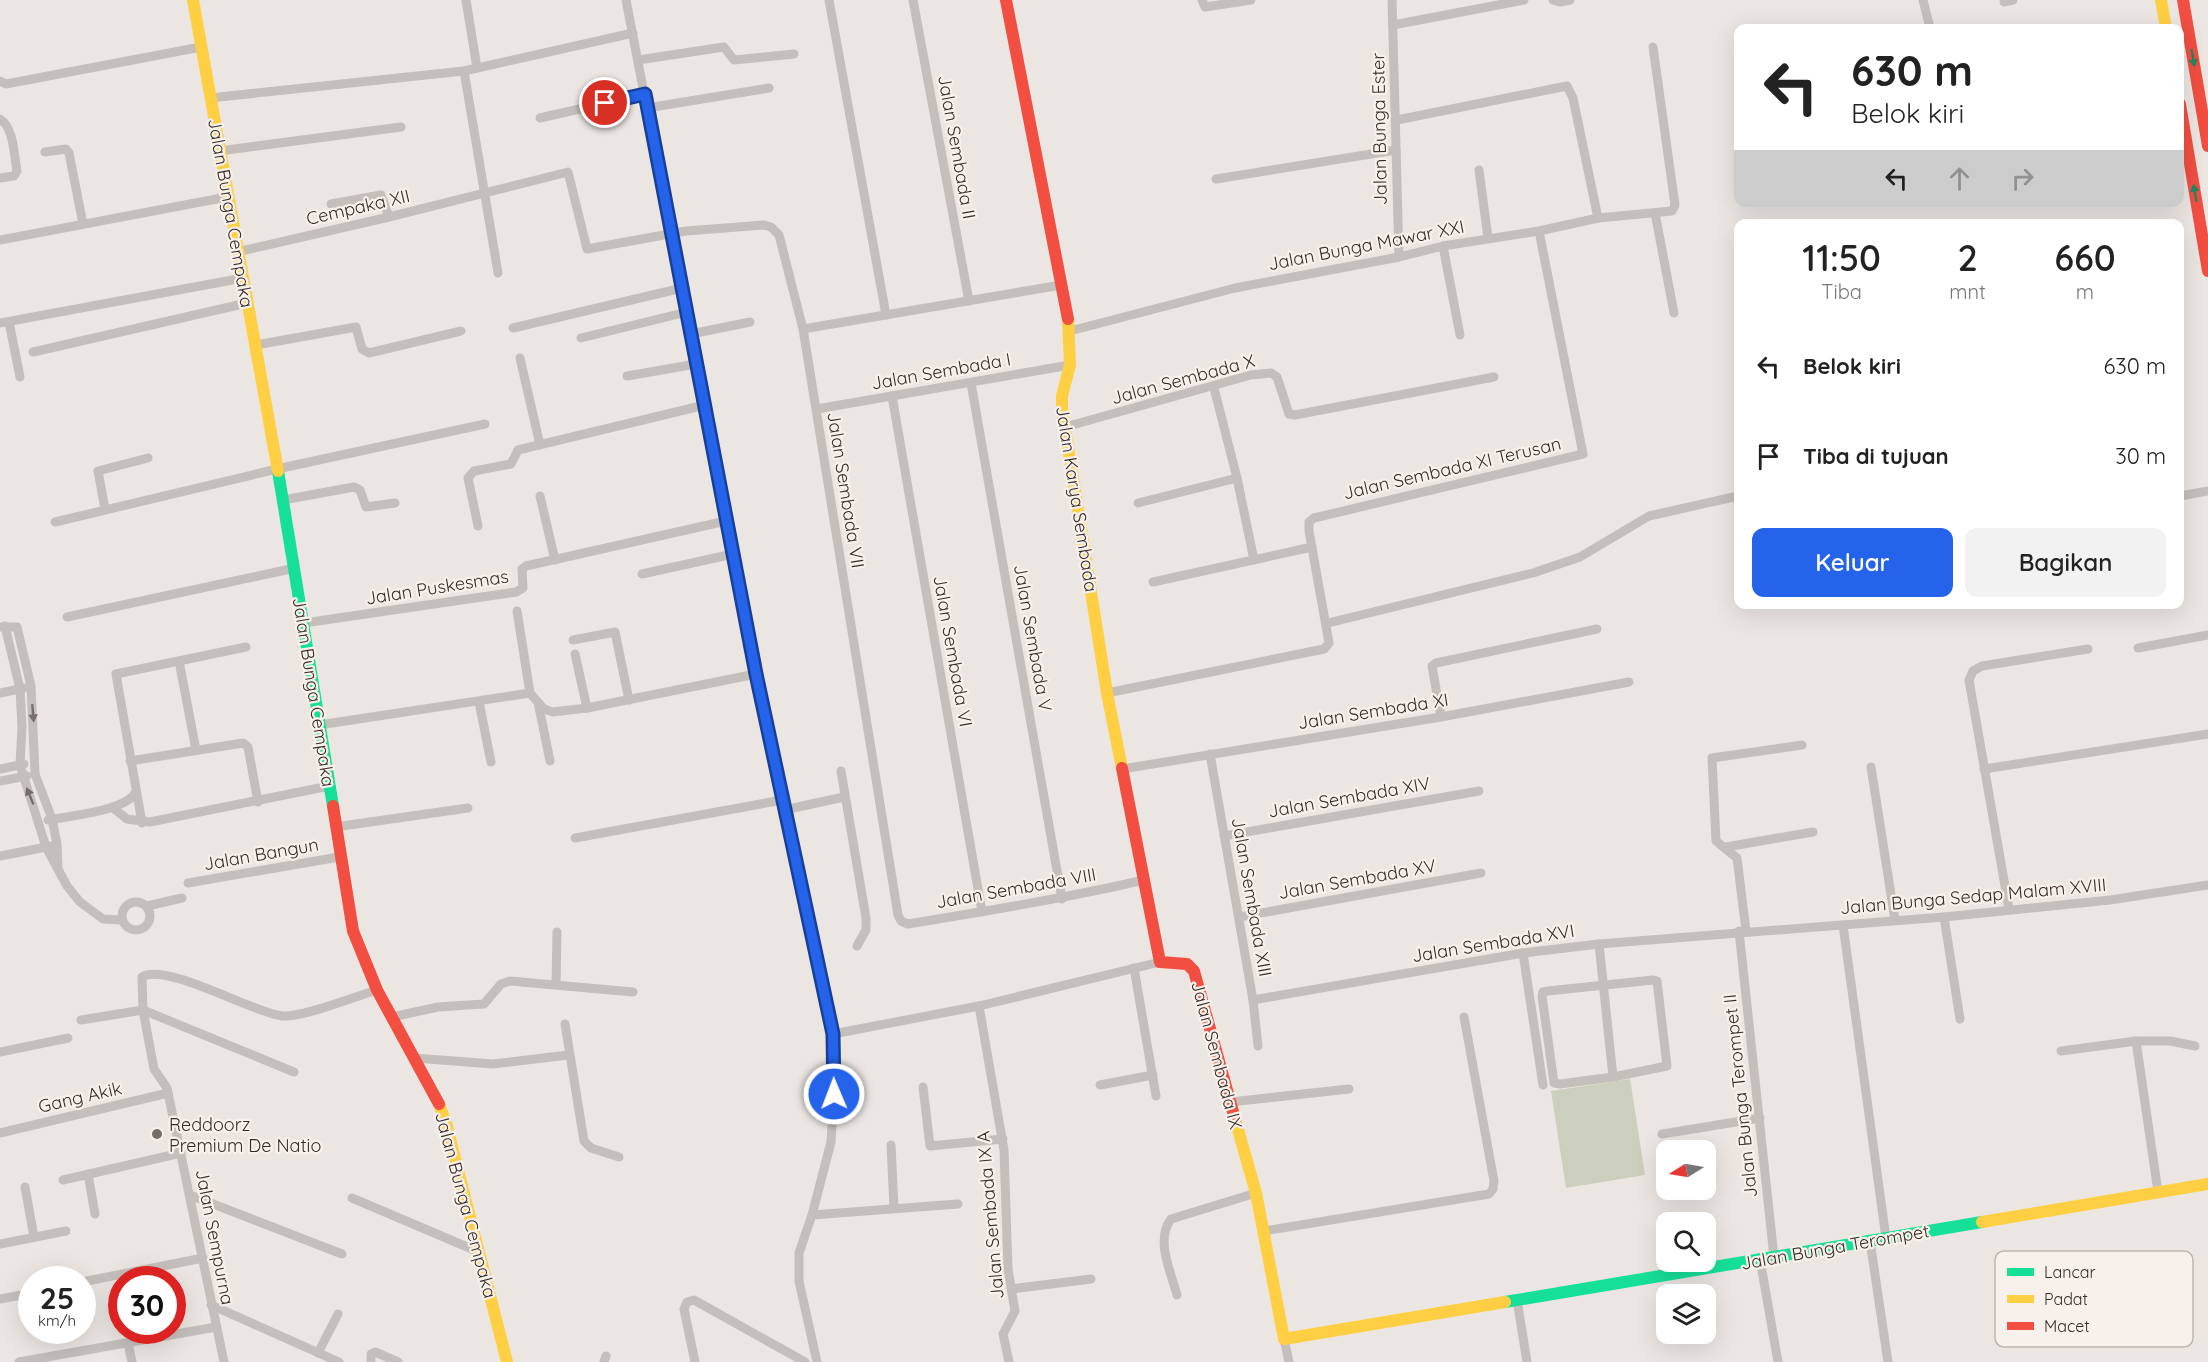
<!DOCTYPE html>
<html lang="id">
<style>
:root{--surface:#fff;--page:#f2f2f2;--text:#222;--muted:#767676;--accent:#2563eb}
body{margin:0;font-family:Quicksand,sans-serif;background:var(--page);color:var(--text);height:100vh;display:flex;flex-direction:column;font-size:22px;white-space:nowrap}
*{box-sizing:border-box;margin:0}
p{font-size:20px;color:var(--muted)}
.icon{flex:none;width:33px;height:33px;fill:none;stroke:currentColor;stroke-width:2;stroke-linecap:round;stroke-linejoin:round}
.map{position:relative;flex:1;overflow:hidden}
.sheet{position:absolute;left:1734px;top:219px;width:450px;height:390px;display:flex;flex-direction:column;background:var(--surface);border-radius:12px;box-shadow:0 6px 24px #0002}
.sheet>*{flex:none}
.banner{position:absolute;left:1734px;top:24px;width:450px;height:183px;border-radius:12px;box-shadow:0 6px 24px #0002;background:#fff;color:var(--text);overflow:hidden}
.needle{width:39px;rotate:259deg}
.fabs{position:absolute;left:1656px;top:1140px;display:grid;gap:12px}
.fabs a{display:grid;place-items:center;width:60px;height:60px;border-radius:12px;background:var(--surface);box-shadow:0 6px 24px #0002;font-size:30px}
.speed{position:absolute;left:18px;top:1266px;display:flex;gap:12px;font-size:30px;font-weight:700;text-align:center}
.speed>*{display:grid;place-content:center;width:78px;height:78px;border-radius:50%;background:var(--surface);box-shadow:0 6px 24px #0002;line-height:1}
.speed small{font-size:15px;font-weight:400}
.speed .limit{border:9px solid #d22;background:#fff;color:#111}
.pin{position:absolute;display:grid;place-items:center;width:51px;height:51px;color:#fff;margin:-26px;border:3px solid #fff;border-radius:50%;box-shadow:0 2px 6px #0007}
.me{position:absolute;width:66px;margin:-33px;rotate:359deg;stroke-linejoin:round;filter:drop-shadow(0 0 4px #0008)}
.turn{display:flex;align-items:center;gap:21px;height:126px;padding:0 18px;font-size:27px}
.turn .icon{width:78px;height:78px;stroke-width:2.5}
.turn b{display:block;font-size:42px;line-height:51px}
.lanes{display:flex;align-items:center;height:57px;padding:0 18px;background:#0003;justify-content:center;gap:30px;direction:ltr}
.lanes .off{opacity:.35}
.eta{display:flex;justify-content:space-evenly;align-items:center;height:102px;text-align:center}
.eta b{font-size:36px;font-weight:600;line-height:42px}
.cta{display:flex;gap:12px;margin-top:auto;padding:12px 18px}
.cta a{flex:1;height:69px;border-radius:12px;background:var(--accent);color:#fff;font-size:24px;font-weight:600;line-height:69px;text-align:center}
.cta a+a{background:var(--page);color:var(--text)}
ul{padding:0;list-style:none}
li{display:flex;align-items:center;gap:18px;height:90px;padding:0 18px}
li div{flex:1}
li b{display:block;font-size:22px}
li em{font-style:normal}
.map>svg:first-child{display:block}
.green{fill:#cdcfbe}
.lines{fill:none;stroke-linecap:round;stroke-linejoin:round}
.street{stroke:#c4bfbb;stroke-width:9}
.fast{stroke:#16e098;stroke-width:12}
.slow{stroke:#ffcf43;stroke-width:12}
.jam{stroke:#f24e42;stroke-width:12}
.oneway{fill:#268660}
.oneway2{fill:#756e6b}
.route-casing{stroke:#184099;stroke-width:15}
.route{stroke:#2563eb;stroke-width:10}
.poi-dot{fill:#756d6a;stroke:#f8f0ea;stroke-width:2}
.labels{text-anchor:middle;dominant-baseline:central;stroke-width:4.5;stroke-linejoin:round;paint-order:stroke}
.street-label{font-size:18px;fill:#352c29;stroke:#f8f0ea}
.poi-label{font-size:18px;fill:#352c29;stroke:#f8f0ea;text-anchor:start}
.key{fill:#f8f0ea;stroke:#beb5b0;stroke-width:1.5}
.key-label{font-size:16px;fill:#352c29}
</style>
<div class="map">
<svg width="2208" height="1362" viewBox="0 0 2208 1362">
<rect width="100%" height="100%" fill="#ebe6e2"/>
<polygon class="green" points="1630,1079 1645,1175 1566,1188 1551,1091"/>
<g class="lines">
<g class="street">
<polyline points="466,0 477,68"/>
<polyline points="626,0 756,674 833,1034 834,1094 831,1142 812,1215 799,1253 799,1281 817,1362"/>
<polyline points="829,0 886,315"/>
<polyline points="913,0 969,301"/>
<polyline points="1202,0 1205,7 1251,0"/>
<polyline points="1392,0 1399,257"/>
<polyline points="1553,0 1560,2 1570,0"/>
<polyline points="1923,0 1930,28"/>
<polyline points="2004,2 2013,0"/>
<polyline points="1393,25 1524,0"/>
<polyline points="638,60 724,47 734,60 794,54"/>
<polyline points="464,71 498,273"/>
<polyline points="0,81 6,84 201,47"/>
<polyline points="210,98 464,71 633,33"/>
<polyline points="647,108 769,88"/>
<polyline points="540,118 645,94"/>
<path d="M 0,119 C 14,128 14,155 17,171 L 14,176 L 0,178"/>
<polyline points="1397,120 1567,86 1573,98 1598,218"/>
<polyline points="219,151 401,127"/>
<polyline points="45,152 66,149 69,153 83,224"/>
<polyline points="1479,170 1488,238"/>
<polyline points="1216,179 1396,150"/>
<polyline points="331,204 381,195 389,217"/>
<polyline points="1655,213 1674,313"/>
<polyline points="0,240 227,197"/>
<polyline points="1443,246 1460,335"/>
<path d="M 237,252 L 389,217 L 568,172 L 587,249 L 686,231 L 764,225 L 771,227 L 779,235 L 803,329 L 898,915 L 901,921 L 908,924 C 987,911 1066,898 1144,880"/>
<polyline points="9,322 20,377"/>
<polyline points="0,323 243,278"/>
<polyline points="513,328 682,288"/>
<polyline points="803,329 1061,285"/>
<polyline points="1070,331 1235,288 1399,257 1443,246 1539,231 1598,218 1672,211 1675,205 1653,47"/>
<polyline points="691,334 750,322"/>
<polyline points="581,338 687,312"/>
<polyline points="256,345 356,327 362,349 369,353 461,331"/>
<polyline points="33,352 247,303"/>
<polyline points="520,358 540,445"/>
<polyline points="627,376 696,364"/>
<polyline points="971,383 1062,899"/>
<polyline points="1214,388 1237,478 1254,560"/>
<polyline points="892,396 982,912"/>
<polyline points="817,409 1070,365"/>
<polyline points="1065,427 1251,375 1271,373 1277,377 1289,414 1295,415 1494,377"/>
<polyline points="540,496 555,560"/>
<polyline points="2180,496 2208,491"/>
<polyline points="283,500 354,487 360,490 366,507 395,503"/>
<polyline points="1138,503 1237,478"/>
<polyline points="105,509 98,471 148,458"/>
<polyline points="55,522 277,469 485,424"/>
<polyline points="478,526 468,478 474,471 511,464 518,450 705,405"/>
<polyline points="642,574 733,554"/>
<polyline points="1153,582 1312,547"/>
<polyline points="517,611 530,693"/>
<polyline points="67,617 295,568"/>
<polyline points="304,623 516,592 523,588 522,569 526,566 726,521"/>
<polyline points="1328,623 1533,573 1580,557 1649,516 1738,496"/>
<polyline points="5,626 20,689 22,727 20,765 46,847 67,886 80,902 103,919 122,920"/>
<polyline points="0,627 17,627 31,686 35,774 52,819 57,844 58,868"/>
<polyline points="573,640 615,632 629,700"/>
<polyline points="2138,648 2208,635"/>
<polyline points="575,654 587,708"/>
<polyline points="179,661 196,750"/>
<polyline points="0,693 24,688"/>
<polyline points="1107,693 1324,649 1329,643 1309,531 1309,522 1314,518 1583,454 1539,231"/>
<polyline points="479,702 491,762"/>
<polyline points="538,702 550,761"/>
<polyline points="1441,717 1432,666 1436,663 1597,629"/>
<polyline points="319,725 530,693 543,708 552,712 587,708 756,674"/>
<polyline points="1210,754 1253,1000 1258,1046"/>
<polyline points="130,761 243,743 248,747 258,802"/>
<polyline points="1871,767 1895,920"/>
<polyline points="0,769 24,764"/>
<polyline points="1122,769 1441,717 1629,682"/>
<polyline points="1984,769 2208,734"/>
<polyline points="841,771 866,918 866,930 857,946"/>
<polyline points="0,781 27,776"/>
<polyline points="112,807 127,819 150,822 329,786"/>
<polyline points="784,810 844,797"/>
<path d="M 48,820 C 69,816 125,811 135,793"/>
<polyline points="142,823 116,674 246,647"/>
<polyline points="335,827 468,808"/>
<polyline points="1224,836 1479,791"/>
<polyline points="575,838 782,800"/>
<polyline points="1726,847 1813,832"/>
<polyline points="0,856 51,846"/>
<polyline points="188,883 339,857"/>
<circle cx="136" cy="916" r="14"/>
<polyline points="147,906 182,898"/>
<polyline points="2009,909 1969,680 1973,671 1982,666 2088,649"/>
<polyline points="1239,917 1481,873"/>
<polyline points="1944,917 1960,1019"/>
<polyline points="1843,925 1886,1238"/>
<polyline points="1739,931 1774,1257"/>
<polyline points="1746,931 1737,858 1716,841 1712,758 1802,745"/>
<polyline points="1599,944 1613,1077 1560,1084 1554,1083 1542,996 1543,992 1548,991 1653,980 1657,981 1667,1066 1613,1077"/>
<polyline points="1523,953 1543,1085"/>
<polyline points="1134,968 1156,1096"/>
<polyline points="556,984 557,932"/>
<polyline points="1253,1000 1523,953 1599,944 1944,917 2110,900 2208,885"/>
<polyline points="979,1006 1004,1150 1008,1269 1015,1311 1003,1334 1009,1362"/>
<polyline points="392,1017 438,1007 484,1004 501,984 510,981 633,992"/>
<polyline points="81,1020 143,1010 294,1072"/>
<polyline points="565,1024 584,1141 591,1148 619,1157"/>
<polyline points="833,1034 979,1006 1160,962"/>
<polyline points="2136,1041 2170,1041 2195,1046"/>
<polyline points="2061,1051 2136,1041 2158,1192"/>
<polyline points="0,1052 68,1038"/>
<polyline points="414,1058 493,1064 568,1055"/>
<polyline points="1100,1085 1153,1075"/>
<polyline points="923,1087 930,1146 1003,1139"/>
<polyline points="1230,1102 1349,1089"/>
<polyline points="0,1133 168,1093"/>
<polyline points="1662,1134 1760,1118"/>
<polyline points="891,1145 894,1208"/>
<polyline points="88,1174 95,1214"/>
<polyline points="63,1180 181,1153"/>
<polyline points="25,1187 34,1237"/>
<polyline points="190,1195 342,1254"/>
<polyline points="352,1198 479,1252"/>
<polyline points="812,1215 958,1204"/>
<polyline points="1264,1231 1489,1194 1493,1189 1494,1181 1464,1017"/>
<polyline points="1870,1241 1888,1362"/>
<polyline points="0,1244 66,1231"/>
<polyline points="1760,1259 1778,1362"/>
<polyline points="82,1282 203,1258"/>
<polyline points="1011,1289 1091,1279"/>
<path d="M 1177,1295 C 1171,1272 1155,1240 1171,1219 L 1256,1193"/>
<polyline points="0,1299 32,1293"/>
<polyline points="1517,1300 1527,1362"/>
<polyline points="211,1305 339,1362"/>
<polyline points="1284,1339 1289,1362"/>
<polyline points="128,1343 132,1362"/>
<polyline points="318,1353 338,1314"/>
<polyline points="19,1362 216,1327"/>
<path d="M 224,1362 L 167,1088 L 154,1069 L 143,1010 L 142,977 C 166,962 253,1013 283,1016 C 301,1018 357,996 377,990"/>
<polyline points="371,1362 371,1354 375,1352 398,1362"/>
<polyline points="604,1362 606,1356"/>
<polyline points="695,1362 684,1309 687,1302 694,1300 805,1362"/>
</g>
<g class="fast">
<polyline points="278,471 333,806"/>
<polyline points="1505,1302 1982,1222"/>
</g>
<g class="slow">
<polyline points="193,0 278,471"/>
<polyline points="2161,0 2166,28"/>
<polyline points="1068,319 1070,365 1062,396 1062,409 1107,693 1122,768"/>
<polyline points="439,1104 446,1123 507,1362"/>
<polyline points="1235,1119 1256,1193 1284,1339 1505,1302"/>
<polyline points="1982,1222 2208,1184"/>
</g>
<g class="jam">
<polyline points="1006,0 1068,319"/>
<polyline points="2183,0 2208,146"/>
<polyline points="2180,104 2208,271"/>
<polyline points="1122,768 1160,962 1187,964 1194,971 1235,1119"/>
<polyline points="333,806 353,931 377,990 439,1104"/>
</g>
</g>
<defs><path id="oneway-solid" d="M-6-.8H1V-3.2L6.5 0L1 3.2V.8H-6Z" transform="scale(1.5)"/></defs>
<g class="oneway">
<use href="#oneway-solid" transform="translate(2193 58) rotate(80)"/>
<use href="#oneway-solid" transform="translate(2195 193) rotate(-100)"/>
</g>
<g class="oneway2">
<use href="#oneway-solid" transform="translate(33 713) rotate(85)"/>
<use href="#oneway-solid" transform="translate(30 796) rotate(-112)"/>
</g>
<g class="lines">
<g class="route-casing">
<polyline id="route" points="605,103 645,94 756,674 833,1034 834,1094"/>
</g>
<use href="#route" class="route"/>
</g>
<circle class="poi-dot" cx="157" cy="1134" r="6"/>
<g class="labels">
<g class="street-label">
<text transform="translate(1379 129) rotate(-91)">Jalan Bunga Ester</text>
<text transform="translate(957 147) rotate(80)">Jalan Sembada II</text>
<text transform="translate(358 207) rotate(-13)">Cempaka XII</text>
<text transform="translate(231 213) rotate(80)">Jalan Bunga Cempaka</text>
<text transform="translate(1366 245) rotate(-11)">Jalan Bunga Mawar XXI</text>
<text transform="translate(941 371) rotate(-10)">Jalan Sembada I</text>
<text transform="translate(1183 379) rotate(-15)">Jalan Sembada X</text>
<text transform="translate(1452 468) rotate(-13)">Jalan Sembada XI Terusan</text>
<text transform="translate(846 490) rotate(81)">Jalan Sembada VII</text>
<text transform="translate(1077 499) rotate(81)">Jalan Karya Sembada</text>
<text transform="translate(437 587) rotate(-9)">Jalan Puskesmas</text>
<text transform="translate(1033 638) rotate(80)">Jalan Sembada V</text>
<text transform="translate(953 651) rotate(80)">Jalan Sembada VI</text>
<text transform="translate(314 692) rotate(81)">Jalan Bunga Cempaka</text>
<text transform="translate(1373 711) rotate(-9)">Jalan Sembada XI</text>
<text transform="translate(1349 797) rotate(-10)">Jalan Sembada XIV</text>
<text transform="translate(261 854) rotate(-10)">Jalan Bangun</text>
<text transform="translate(1357 879) rotate(-10)">Jalan Sembada XV</text>
<text transform="translate(1016 888) rotate(-10)">Jalan Sembada VIII</text>
<text transform="translate(1973 896) rotate(-5)">Jalan Bunga Sedap Malam XVIII</text>
<text transform="translate(1252 897) rotate(80)">Jalan Sembada XIII</text>
<text transform="translate(1493 943) rotate(-9)">Jalan Sembada XVI</text>
<text transform="translate(1217 1055) rotate(75)">Jalan Sembada IX</text>
<text transform="translate(1740 1096) rotate(-96)">Jalan Bunga Terompet II</text>
<text transform="translate(80 1097) rotate(-13)">Gang Akik</text>
<text transform="translate(466 1205) rotate(75)">Jalan Bunga Cempaka</text>
<text transform="translate(990 1215) rotate(-95)">Jalan Sembada IX A</text>
<text transform="translate(215 1237) rotate(79)">Jalan Sempurna</text>
<text transform="translate(1835 1247) rotate(-10)">Jalan Bunga Terompet</text>
</g>
<g class="poi-label">
<text x="169" y="1124">Reddoorz<tspan x="169" dy="21">Premium De Natio</tspan></text>
</g>
</g>
<rect x="1995" y="1251" width="198" height="96" rx="9" class="key"/>
<rect x="2007" y="1268" width="27" height="8" fill="#16e098"/>
<rect x="2007" y="1295" width="27" height="8" fill="#ffcf43"/>
<rect x="2007" y="1322" width="27" height="8" fill="#f24e42"/>
<g class="key-label">
<text x="2044" y="1278">Lancar</text>
<text x="2044" y="1305">Padat</text>
<text x="2044" y="1332">Macet</text>
</g>
</svg>
<div class="fabs">
<a><svg class="needle" viewBox="-14 -14 28 28"><path d="M0-13l5 13h-10z" fill="#e53935"/><path d="M0 13l5-13h-10z" fill="#767676"/></svg></a>
<a><svg class="icon" aria-label="search" viewBox="0 0 24 24"><circle cx="10" cy="10" r="6"/><path d="M15 15l6 6"/></svg></a>
<a><svg class="icon" aria-label="layers" viewBox="0 0 24 24"><path d="M12 4l9 5-9 5-9-5zM3 14l9 5 9-5"/></svg></a>
</div>
<div class="speed"><div>25<small>km/h</small></div><div class="limit">30</div></div>
<div class="pin" style="left:605px;top:103px;background:#d93025"><svg class="icon" aria-label="arrive" viewBox="0 0 24 24"><path d="M6 21V4h12l-3 4 3 4H6"/></svg></div>
<svg class="me" style="left:834px;top:1094px" viewBox="-20 -20 40 40"><circle r="17" fill="#2563eb" stroke="#fff" stroke-width="3"/><path d="M0-11L8 9 0 5-8 9z" fill="#fff"/></svg>
<div class="banner">
<div class="turn"><svg class="icon" aria-label="left" viewBox="0 0 24 24"><path d="M17 20v-9H6M10 6l-5 5 5 5"/></svg><div><b>630 m</b>Belok kiri</div></div>
<div class="lanes"><svg class="icon" aria-label="left" viewBox="0 0 24 24"><path d="M17 20v-9H6M10 6l-5 5 5 5"/></svg><svg class="icon off" aria-label="ahead" viewBox="0 0 24 24"><path d="M12 20V5M6 11l6-6 6 6"/></svg><svg class="icon off" aria-label="right" viewBox="0 0 24 24"><path d="M7 20v-9h11M14 6l5 5-5 5"/></svg></div>
</div>
<section class="sheet">
<div class="eta">
<div><b>11:50</b><p>Tiba</p></div>
<div><b>2</b><p>mnt</p></div>
<div><b>660</b><p>m</p></div>
</div>
<ul>
<li><svg class="icon" aria-label="left" viewBox="0 0 24 24"><path d="M17 20v-9H6M10 6l-5 5 5 5"/></svg><div><b>Belok kiri</b></div><em>630 m</em></li>
<li><svg class="icon" aria-label="arrive" viewBox="0 0 24 24"><path d="M6 21V4h12l-3 4 3 4H6"/></svg><div><b>Tiba di tujuan</b></div><em>30 m</em></li>
</ul>
<div class="cta"><a>Keluar</a><a>Bagikan</a></div>
</section>
</div>
